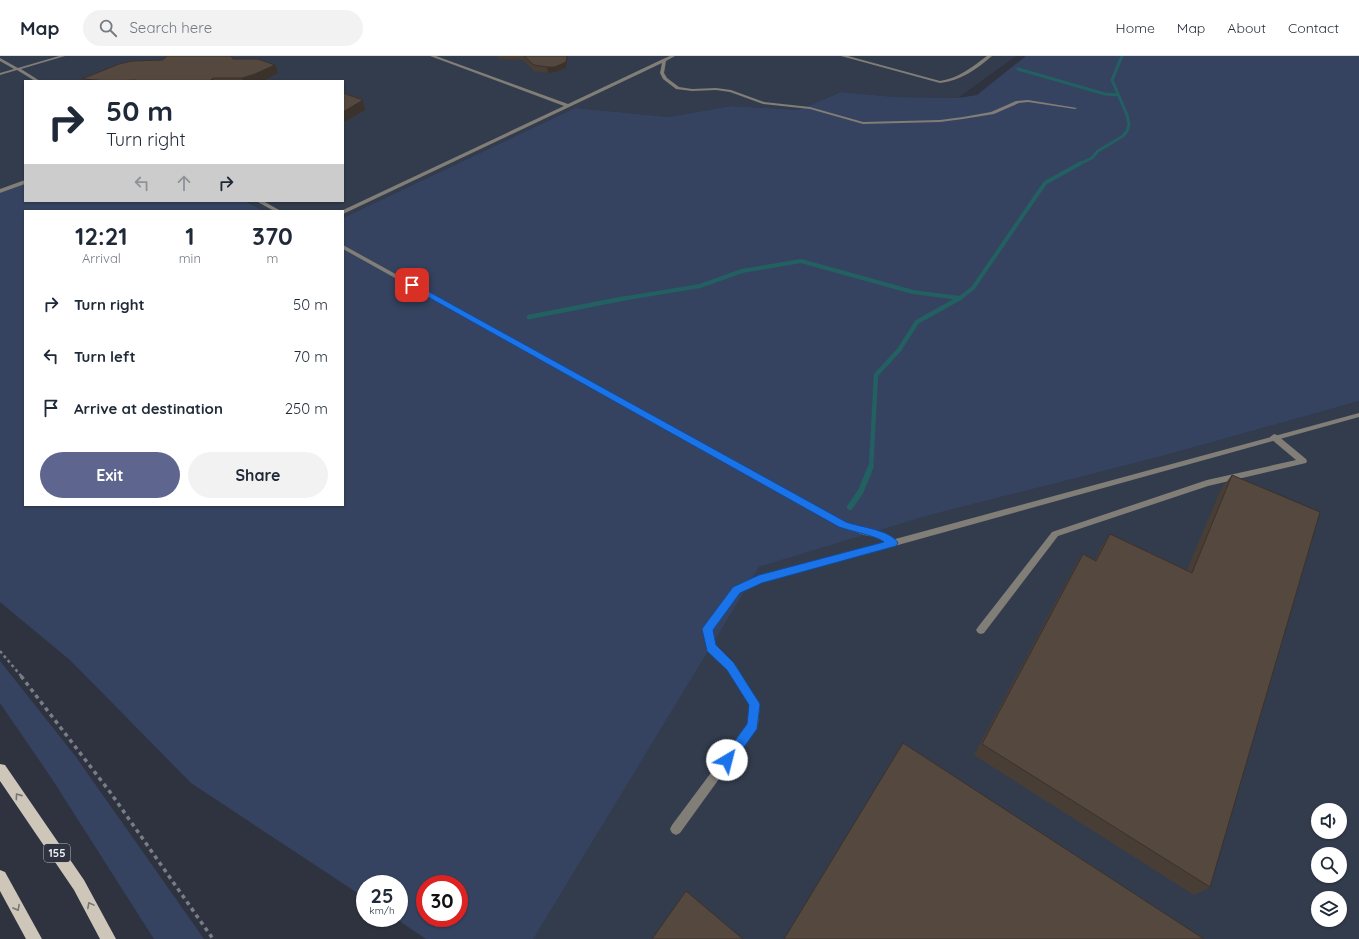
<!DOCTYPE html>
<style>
:root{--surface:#fff;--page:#f2f2f3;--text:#1f2937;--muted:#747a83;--line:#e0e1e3;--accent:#5e658f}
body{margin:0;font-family:Quicksand,sans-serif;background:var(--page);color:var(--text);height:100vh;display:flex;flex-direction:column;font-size:15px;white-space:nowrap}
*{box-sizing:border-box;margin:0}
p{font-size:13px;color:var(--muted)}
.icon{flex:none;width:22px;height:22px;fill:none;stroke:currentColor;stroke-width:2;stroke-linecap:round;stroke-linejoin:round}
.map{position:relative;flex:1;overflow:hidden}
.side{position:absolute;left:24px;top:154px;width:320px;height:296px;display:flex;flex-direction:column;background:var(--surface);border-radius:0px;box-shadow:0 1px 3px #0004}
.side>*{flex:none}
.top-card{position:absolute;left:24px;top:24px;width:320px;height:122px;border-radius:0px;box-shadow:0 1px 3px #0004;background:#fff;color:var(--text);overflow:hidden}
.controls{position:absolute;left:1311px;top:747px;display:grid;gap:8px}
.controls a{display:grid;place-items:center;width:36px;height:36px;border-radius:50%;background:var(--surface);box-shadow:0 1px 3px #0004;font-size:20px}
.speed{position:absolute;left:356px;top:819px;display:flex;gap:8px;font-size:20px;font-weight:700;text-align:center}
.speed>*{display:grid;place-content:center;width:52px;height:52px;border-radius:50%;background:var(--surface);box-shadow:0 1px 3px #0004;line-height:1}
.speed small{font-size:10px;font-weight:400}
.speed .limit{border:6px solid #d22;background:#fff;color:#111}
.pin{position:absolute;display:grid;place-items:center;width:34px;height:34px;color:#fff;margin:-17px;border-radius:8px;box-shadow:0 2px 6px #0006}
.me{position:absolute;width:44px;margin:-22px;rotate:37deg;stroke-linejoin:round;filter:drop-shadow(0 0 3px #0008)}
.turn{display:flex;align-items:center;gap:14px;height:84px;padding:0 16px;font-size:18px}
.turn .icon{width:52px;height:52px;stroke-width:2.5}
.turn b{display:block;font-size:28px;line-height:34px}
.lanes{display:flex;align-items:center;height:38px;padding:0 16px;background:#0003;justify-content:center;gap:20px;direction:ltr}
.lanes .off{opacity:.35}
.eta{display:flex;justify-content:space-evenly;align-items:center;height:68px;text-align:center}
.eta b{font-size:24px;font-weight:800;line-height:28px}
.primary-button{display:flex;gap:8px;margin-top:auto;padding:8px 16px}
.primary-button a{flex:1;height:46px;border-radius:24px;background:var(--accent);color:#fff;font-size:16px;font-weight:800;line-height:46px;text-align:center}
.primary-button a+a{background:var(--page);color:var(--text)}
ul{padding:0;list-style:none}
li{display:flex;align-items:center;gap:12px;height:52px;padding:0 16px}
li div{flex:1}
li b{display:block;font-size:15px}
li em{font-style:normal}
header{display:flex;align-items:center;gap:24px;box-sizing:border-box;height:56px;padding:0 20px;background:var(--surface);border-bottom:1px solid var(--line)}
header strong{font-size:19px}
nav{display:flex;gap:22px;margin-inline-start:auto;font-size:14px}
.search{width:280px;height:36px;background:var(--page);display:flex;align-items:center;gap:10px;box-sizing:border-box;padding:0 14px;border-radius:22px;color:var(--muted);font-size:15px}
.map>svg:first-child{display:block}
.built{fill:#333c4d;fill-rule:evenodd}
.green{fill:#354360;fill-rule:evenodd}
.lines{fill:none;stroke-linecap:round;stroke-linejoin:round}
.stream-far3{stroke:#226062;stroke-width:3}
.stream-far2{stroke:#226062;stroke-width:4}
.stream-far1{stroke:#226062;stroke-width:4.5}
.stream{stroke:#226062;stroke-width:6}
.path-far1{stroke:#787d88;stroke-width:2.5;stroke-dasharray:3 3;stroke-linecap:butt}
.path{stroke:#787d88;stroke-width:3.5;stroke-dasharray:4 4;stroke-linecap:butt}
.lane{fill:#817d77;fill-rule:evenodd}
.street{fill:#817d77;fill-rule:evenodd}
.primary{fill:#cfc6ba;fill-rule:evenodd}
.wall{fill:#493e36}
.shaded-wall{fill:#3c322c}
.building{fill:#55483f;stroke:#3c322c}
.oneway{stroke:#767576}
.route{fill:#1a73e8;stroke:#114b97}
.labels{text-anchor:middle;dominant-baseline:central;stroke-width:4;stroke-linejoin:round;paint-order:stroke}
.shield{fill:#2e333f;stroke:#b4b8c1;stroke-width:1}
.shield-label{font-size:11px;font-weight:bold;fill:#edf1f9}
</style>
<header>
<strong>Map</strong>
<div class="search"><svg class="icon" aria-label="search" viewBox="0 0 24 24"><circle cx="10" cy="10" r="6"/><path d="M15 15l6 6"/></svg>Search here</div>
<nav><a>Home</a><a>Map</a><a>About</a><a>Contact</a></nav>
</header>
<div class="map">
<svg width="1359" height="883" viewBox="0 0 1359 883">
<rect width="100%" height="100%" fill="#2e333f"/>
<g class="built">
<polygon points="0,0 1016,0 958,42 895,41 841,36 798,54 731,50 669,61 575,52 343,162 343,155 264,155 246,145 343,145 343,25 25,25 25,128 0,137"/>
<path d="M 1359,345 L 1359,883 L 507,883 L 759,511 L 925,460 L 1166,399 ZM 1318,754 L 1340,754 L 1340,776 L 1318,776 ZM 1318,798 L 1340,798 L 1340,820 L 1318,820 ZM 1318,842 L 1340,842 L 1340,864 L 1318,864 Z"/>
</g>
<g class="green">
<path d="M 1026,0 L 1359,0 L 1359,345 L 1166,399 L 926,460 L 759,511 L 533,883 L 426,883 L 395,862 L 399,862 L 399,828 L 365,828 L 365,842 L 191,727 L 71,605 L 0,546 L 0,137 L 25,128 L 25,145 L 245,145 L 264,155 L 25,155 L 25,449 L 343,449 L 343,162 L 575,52 L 669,61 L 731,50 L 798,54 L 841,36 L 895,41 L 958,42 L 977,39 ZM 425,828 L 459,828 L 459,862 L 425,862 Z"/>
<polygon points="0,605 76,701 204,883 154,883 52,723 0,647"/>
</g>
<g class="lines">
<g class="stream-far3">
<polyline points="1018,13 1105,38 1119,39"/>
<polyline points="1079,108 1092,102 1098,95 1123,80 1127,75 1129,69 1127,59 1112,24 1122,0"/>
</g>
<g class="stream-far2">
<polyline points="621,243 700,230 742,215 801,205 913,236 959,242"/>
<polyline points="959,243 973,232 1045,127 1081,107"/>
</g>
<g class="stream-far1">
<polyline points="956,242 959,242"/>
<polyline points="529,261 626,242"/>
<polyline points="871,411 876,319 899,294 917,266 960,242"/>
</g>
<polyline class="stream" points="850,451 861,435 871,410"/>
<polyline class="path-far1" points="0,595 22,621"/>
<polyline class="path" points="21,620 110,736 213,883"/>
<g class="lane">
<polygon points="59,0 65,0 21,13 40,25 35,25 17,14 0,19 0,17 14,13 0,5 0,2 18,12"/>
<polygon points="430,0 436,0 568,48 663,3 670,0 675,0 666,5 664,17 667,22 679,31 692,33 716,32 731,34 764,46 810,51 863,66 940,64 963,61 991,56 1016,45 1028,44 1077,52 1075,53 1028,46 1019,47 994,58 963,63 940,66 863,68 810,53 763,48 730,36 716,34 692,35 676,33 663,23 660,17 662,7 343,158 343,155 341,155 564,50"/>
<path d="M 841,0 L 848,0 L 940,25 C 959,22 972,11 987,0 L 992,0 C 977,13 960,25 940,27 Z"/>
<polygon points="25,124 25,128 0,137 0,133"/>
<polygon points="256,145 263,145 281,155 274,155"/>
<path d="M 343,189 L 845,466 C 851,468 857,470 863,472 C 875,476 889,475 897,487 L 896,489 L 890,489 L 880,482 L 864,479 L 839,470 L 343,193 Z"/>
<polygon points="1274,378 1277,379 1306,403 1307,405 1306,407 1208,430 1058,480 984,577 981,578 978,577 976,574 978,571 1052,476 1207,424 1296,404 1271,383 1270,381"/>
</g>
<polygon class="street" points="1359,357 1359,361 761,527 739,537 712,574 715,590 733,608 758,645 760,648 758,669 680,777 676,779 672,777 670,773 672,769 748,667 750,649 727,614 708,595 702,573 733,531 759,520"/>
<g class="primary">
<polygon points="0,708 5,709 84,824 116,883 100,883 74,834 0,725"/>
<polygon points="0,814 5,816 42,883 26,883 0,835"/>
</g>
</g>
<g class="wall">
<polygon points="497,0 568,0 566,12 556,16 548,17 534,15 523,4 500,3"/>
<polygon points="233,3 278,17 263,25 84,25 82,23 163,4"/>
<polygon points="1232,419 1210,831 1194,839 974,699 1074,512 1083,498 1095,504 1101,491 1110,478 1187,514 1221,433"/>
</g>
<g class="shaded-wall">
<polygon points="567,0 568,0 566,12 556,16 548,17 547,11"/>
<polygon points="275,9 278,17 263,25 243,25 242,22"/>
<polygon points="213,22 214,25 210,25"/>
<polygon points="363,44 365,54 346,65 343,66 343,56"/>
</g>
<g class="building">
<polygon points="167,0 231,0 233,3 258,3 275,9 255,18 242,22 213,22 210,25 136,25 136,24 110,25 82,23 119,8 132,5 163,4"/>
<polygon points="524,0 567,0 566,6 555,11 547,11 534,9"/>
<polygon points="343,37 363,44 343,56"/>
<polygon points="1232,419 1320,456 1210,831 982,688 1083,498 1096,505 1110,478 1192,517"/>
<polygon points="903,687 1204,883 784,883"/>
<polygon points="686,835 743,883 652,883"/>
</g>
<defs><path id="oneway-chevron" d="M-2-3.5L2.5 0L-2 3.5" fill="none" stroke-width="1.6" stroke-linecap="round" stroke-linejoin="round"/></defs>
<g class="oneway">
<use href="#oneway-chevron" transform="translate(18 740) rotate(-125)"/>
<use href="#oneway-chevron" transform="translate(90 849) rotate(-118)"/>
<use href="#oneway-chevron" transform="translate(17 852) rotate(61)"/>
</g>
<path class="route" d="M 410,228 L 415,228 L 846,466 C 860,471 891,474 898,487 L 896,490 L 762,527 L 740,537 L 713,574 L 716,589 L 734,607 L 760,648 L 757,673 L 732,708 L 727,710 L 723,708 L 721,704 L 747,668 L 749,649 L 727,614 L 707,595 L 702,573 L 704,570 L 733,531 L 759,519 L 884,486 C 877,480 850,475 839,471 L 410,231 Z"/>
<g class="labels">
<rect class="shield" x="44" y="788" width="26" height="18" rx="3"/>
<g class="shield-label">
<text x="57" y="797">155</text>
</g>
</g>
</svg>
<div class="controls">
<a><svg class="icon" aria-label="sound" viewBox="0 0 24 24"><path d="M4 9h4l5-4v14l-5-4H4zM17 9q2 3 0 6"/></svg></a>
<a><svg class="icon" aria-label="search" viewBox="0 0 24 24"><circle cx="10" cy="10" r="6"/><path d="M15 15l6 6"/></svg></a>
<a><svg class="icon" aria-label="layers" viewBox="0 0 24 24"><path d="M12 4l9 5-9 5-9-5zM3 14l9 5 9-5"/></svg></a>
</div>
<div class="speed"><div>25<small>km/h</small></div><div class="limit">30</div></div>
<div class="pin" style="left:412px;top:229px;background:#d93025"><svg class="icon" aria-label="arrive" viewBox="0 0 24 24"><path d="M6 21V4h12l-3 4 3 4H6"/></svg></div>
<svg class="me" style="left:727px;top:704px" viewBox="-20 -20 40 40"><circle r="19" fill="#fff"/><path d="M0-13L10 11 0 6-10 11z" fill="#1a73e8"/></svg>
<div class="top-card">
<div class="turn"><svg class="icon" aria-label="right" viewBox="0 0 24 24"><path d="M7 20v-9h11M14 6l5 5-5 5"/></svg><div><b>50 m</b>Turn right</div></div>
<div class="lanes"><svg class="icon off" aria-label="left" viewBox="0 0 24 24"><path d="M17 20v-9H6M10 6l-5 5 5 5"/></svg><svg class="icon off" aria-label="ahead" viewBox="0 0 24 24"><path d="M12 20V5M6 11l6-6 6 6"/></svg><svg class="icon" aria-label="right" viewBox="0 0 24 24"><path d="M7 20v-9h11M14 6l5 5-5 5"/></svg></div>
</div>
<section class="side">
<div class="eta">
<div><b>12:21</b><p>Arrival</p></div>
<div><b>1</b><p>min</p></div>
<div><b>370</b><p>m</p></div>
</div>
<ul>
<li><svg class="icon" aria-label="right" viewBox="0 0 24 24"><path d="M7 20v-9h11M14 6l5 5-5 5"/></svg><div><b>Turn right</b></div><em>50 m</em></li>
<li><svg class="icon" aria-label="left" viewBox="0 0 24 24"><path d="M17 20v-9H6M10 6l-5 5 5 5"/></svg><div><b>Turn left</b></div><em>70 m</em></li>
<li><svg class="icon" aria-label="arrive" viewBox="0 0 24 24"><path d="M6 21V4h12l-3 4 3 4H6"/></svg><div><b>Arrive at destination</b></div><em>250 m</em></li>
</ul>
<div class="primary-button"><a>Exit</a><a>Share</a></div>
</section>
</div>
